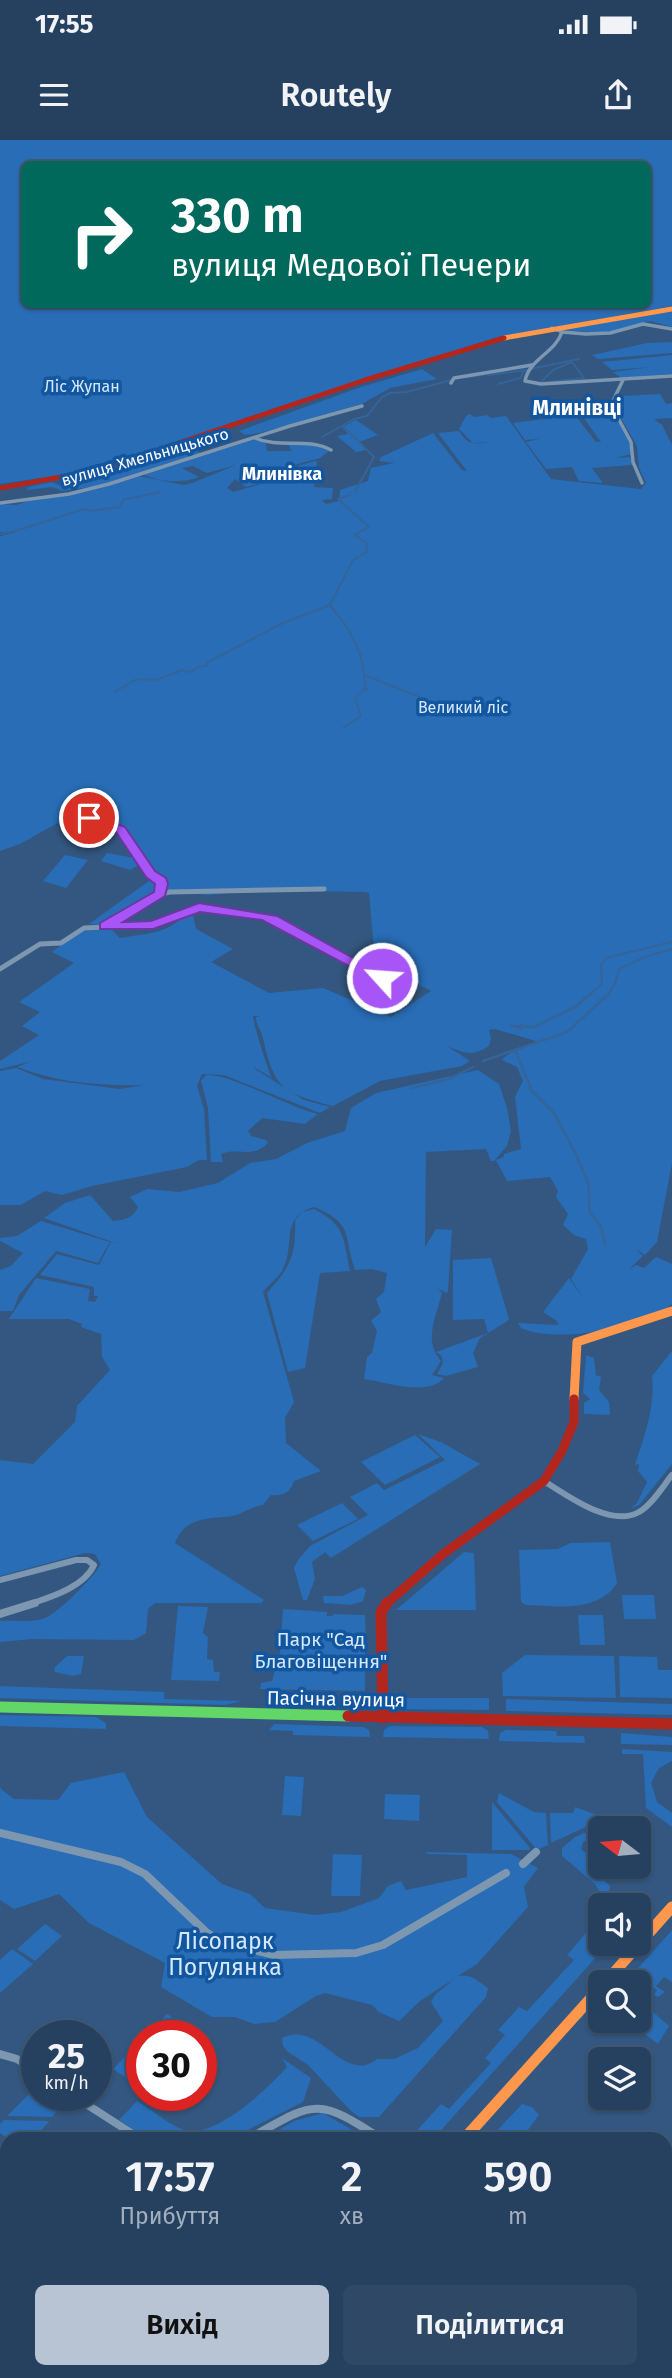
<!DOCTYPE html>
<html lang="uk">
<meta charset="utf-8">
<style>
:root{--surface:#264160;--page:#2e4866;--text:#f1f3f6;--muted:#a4afbd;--line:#425a75;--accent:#b8c4d3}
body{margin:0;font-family:"Fira Sans",sans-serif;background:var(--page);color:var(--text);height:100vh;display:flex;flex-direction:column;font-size:26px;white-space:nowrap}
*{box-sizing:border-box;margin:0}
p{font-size:23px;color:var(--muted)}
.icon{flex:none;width:38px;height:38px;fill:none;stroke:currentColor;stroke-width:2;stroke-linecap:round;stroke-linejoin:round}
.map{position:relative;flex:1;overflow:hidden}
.panel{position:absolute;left:0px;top:1992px;width:672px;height:247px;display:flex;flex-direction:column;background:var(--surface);border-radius:21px 21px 0 0;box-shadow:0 2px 5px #0004,0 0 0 2px var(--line)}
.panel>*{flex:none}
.banner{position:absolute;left:21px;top:21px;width:630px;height:147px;border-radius:10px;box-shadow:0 2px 5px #0004,0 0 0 2px var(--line);background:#00695c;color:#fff;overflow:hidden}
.needle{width:46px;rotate:286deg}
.tools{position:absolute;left:588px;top:1676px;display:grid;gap:14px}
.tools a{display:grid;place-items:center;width:63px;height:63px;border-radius:10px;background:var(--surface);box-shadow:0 2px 5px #0004,0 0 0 2px var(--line);font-size:35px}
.speed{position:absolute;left:21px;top:1880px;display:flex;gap:14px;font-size:35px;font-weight:700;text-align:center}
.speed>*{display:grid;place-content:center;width:91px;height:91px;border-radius:50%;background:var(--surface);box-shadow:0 2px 5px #0004,0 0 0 2px var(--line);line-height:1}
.speed small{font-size:18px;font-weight:400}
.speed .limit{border:10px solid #d22;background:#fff;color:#111}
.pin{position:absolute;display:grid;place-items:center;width:60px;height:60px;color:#fff;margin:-30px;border:4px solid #fff;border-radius:50%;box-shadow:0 2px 7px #0007}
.me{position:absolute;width:77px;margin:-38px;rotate:296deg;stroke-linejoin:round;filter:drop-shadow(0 0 5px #0008)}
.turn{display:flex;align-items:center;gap:24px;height:147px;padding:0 35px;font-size:32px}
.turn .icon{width:91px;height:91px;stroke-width:2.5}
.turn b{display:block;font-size:49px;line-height:60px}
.eta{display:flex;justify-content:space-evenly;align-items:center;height:119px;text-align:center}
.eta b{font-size:42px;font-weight:600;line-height:49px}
.primary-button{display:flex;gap:14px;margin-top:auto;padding:14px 35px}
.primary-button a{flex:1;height:80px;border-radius:10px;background:var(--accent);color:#111;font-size:28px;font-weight:600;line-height:80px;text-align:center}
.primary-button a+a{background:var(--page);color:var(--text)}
.status{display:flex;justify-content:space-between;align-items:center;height:49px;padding:0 35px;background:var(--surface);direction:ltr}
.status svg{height:19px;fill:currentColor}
header{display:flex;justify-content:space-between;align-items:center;height:91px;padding:0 35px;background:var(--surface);font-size:32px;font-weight:600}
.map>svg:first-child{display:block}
.green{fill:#286db6;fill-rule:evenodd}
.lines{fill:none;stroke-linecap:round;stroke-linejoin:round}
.stream-far1{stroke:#356499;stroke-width:2}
.stream{stroke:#356499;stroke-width:2.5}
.street-far3{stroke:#7e97b0;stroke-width:3.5}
.street-far2{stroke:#7e97b0;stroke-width:5}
.street-far1{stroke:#7e97b0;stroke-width:6}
.street{stroke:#7e97b0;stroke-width:8}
.fast{stroke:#63d668;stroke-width:11}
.slow-far2{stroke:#ff974d;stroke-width:5}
.slow-far1{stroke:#ff974d;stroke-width:9}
.slow{stroke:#ff974d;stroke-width:11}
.jam-far2{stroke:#b3261e;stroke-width:5}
.jam-far1{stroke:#b3261e;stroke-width:9}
.jam{stroke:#b3261e;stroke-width:11}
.route{fill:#a855f7;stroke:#6d37a1;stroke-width:2}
.labels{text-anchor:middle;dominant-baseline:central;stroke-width:7;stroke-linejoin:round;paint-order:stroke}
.far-park-label{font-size:16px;fill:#d4e9fe;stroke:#1356a0}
.far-street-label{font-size:16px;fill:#fff;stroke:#1356a0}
.far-neighbourhood-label{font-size:18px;font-weight:bold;fill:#fff;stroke:#1356a0}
.park-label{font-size:19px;fill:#d4e9fe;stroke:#1356a0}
.street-label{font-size:19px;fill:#fff;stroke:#1356a0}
.far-district-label{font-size:21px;font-weight:bold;fill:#fff;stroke:#1356a0}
.near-park-label{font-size:23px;fill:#d4e9fe;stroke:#1356a0}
</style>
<div class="status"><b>17:55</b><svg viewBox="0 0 49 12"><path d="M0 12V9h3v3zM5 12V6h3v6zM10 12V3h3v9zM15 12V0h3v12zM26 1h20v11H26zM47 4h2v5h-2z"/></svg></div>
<header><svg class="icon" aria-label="menu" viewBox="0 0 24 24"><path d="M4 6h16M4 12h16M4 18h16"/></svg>Routely<svg class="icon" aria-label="share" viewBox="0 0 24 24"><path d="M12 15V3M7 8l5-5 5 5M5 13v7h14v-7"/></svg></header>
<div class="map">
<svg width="672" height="2238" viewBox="0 0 672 2238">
<rect width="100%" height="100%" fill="#335780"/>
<g class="green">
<path d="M 0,0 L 672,0 L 672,166 L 498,197 L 82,332 L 0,344 ZM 24,24 L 648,24 L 648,164 L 24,164 Z"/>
<polygon points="672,171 672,187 650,181 603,193 562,190"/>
<polygon points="672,202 672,213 598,219 592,215 647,203"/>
<polygon points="672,215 672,234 621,238 613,232 651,227 612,230 602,222"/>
<polygon points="422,229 437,239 390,248 362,264 260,293 245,295 239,291 361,247"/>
<path d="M 660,254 L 666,264 L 672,263 L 672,278 L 654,279 L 662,285 L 672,305 L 672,1023 L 657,1102 L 645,1115 L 635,1109 L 643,1116 L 628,1130 L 636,1125 L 644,1128 L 656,1117 L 672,1124 L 672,1164 C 645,1189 554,1204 521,1188 L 518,1183 L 558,1185 L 557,1181 L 543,1172 L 569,1138 L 585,1161 L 571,1139 L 588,1109 L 586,1099 L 574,1095 L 563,1085 L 568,1074 L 556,1057 L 558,1051 L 550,1037 L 507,1041 L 496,1020 L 504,1017 L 504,1014 L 521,1009 L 515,957 L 523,941 L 517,927 L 502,920 C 510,910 526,909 536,901 L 495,889 L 489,890 L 491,898 L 489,906 C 472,917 464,913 447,906 L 470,921 L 462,926 L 380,941 L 333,966 C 283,953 274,949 263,898 C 261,890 256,885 256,877 L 261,876 L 253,876 C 253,882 268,931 272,938 L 252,926 L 255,929 L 304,960 L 330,967 L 320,973 L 224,935 L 202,934 L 197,946 L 204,969 L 207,1020 L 199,1020 L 187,1027 L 92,1046 L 62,1055 L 45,1051 L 21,1065 L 0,1065 L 0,931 L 16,928 L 43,939 L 120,949 L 144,945 C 102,946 58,943 17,927 L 29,922 L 0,929 L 0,921 L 39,895 L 22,886 L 40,872 L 19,862 L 74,823 L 52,812 L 80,791 L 111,789 L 120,798 C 154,792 165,795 192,770 L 196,789 L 233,809 L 211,822 L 269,853 L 323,848 L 391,877 L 431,851 L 375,822 L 369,753 L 365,752 L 255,750 L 210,755 L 159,750 L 158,754 L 103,785 L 89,784 L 153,738 L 140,724 L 130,730 L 101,721 L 107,713 L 135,718 L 120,690 L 89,679 L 63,680 L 20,704 L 0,711 L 0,396 L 16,392 L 0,392 L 0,364 L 16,365 L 31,360 L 85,352 L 139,336 L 184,345 L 192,343 L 236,325 L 207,333 L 193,326 L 182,328 L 199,337 C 182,344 158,342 143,334 L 256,299 L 266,303 L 267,311 L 292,311 L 287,303 L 310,303 L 329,311 L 320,318 L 264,333 L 265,342 L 246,347 L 235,339 L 227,348 L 233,352 L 272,341 L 268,338 L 269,334 L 315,321 L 317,322 L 314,347 L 333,348 L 332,359 L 322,360 L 326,364 L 339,361 L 340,350 L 368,341 L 371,328 L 394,323 L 379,321 L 381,317 L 433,293 L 462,330 L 467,331 L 438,293 L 459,291 C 468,306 475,304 491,302 L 473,303 L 459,289 L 466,276 L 470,274 L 474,277 L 487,275 L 491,278 L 506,276 L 551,339 L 641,349 L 646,343 L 639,328 L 637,306 L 618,273 L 617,268 L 621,267 L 616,261 L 622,256 Z"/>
<polygon points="609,270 627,295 632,314 615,318 630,317 632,325 592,328 603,343 579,341 572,327 546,329 526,302 539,299 525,300 513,283 575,275 596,302 601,302 581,274"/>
<polygon points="356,280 378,295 359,302 366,310 356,312 337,296 348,294 342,287"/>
<polygon points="185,305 201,313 98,346 62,351 52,347 27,350 28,347 52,342 61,346 86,343 84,336"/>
<polygon points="65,715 88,720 66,748 43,741"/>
<path d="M 478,930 L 499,944 L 507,968 L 511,991 L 507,1006 L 494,1021 L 491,1021 L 486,1009 L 426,1012 L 425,1107 L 436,1089 L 452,1090 L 448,1150 L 447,1153 L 438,1149 L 442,1153 C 436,1177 423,1201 441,1221 L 432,1235 L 444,1238 C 428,1257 386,1242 364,1239 L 367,1217 L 372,1213 L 377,1191 L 371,1181 L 381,1172 L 376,1159 L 384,1152 L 387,1133 L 372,1129 L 355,1130 C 343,1093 354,1084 314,1067 C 278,1078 297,1105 282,1131 C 277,1139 268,1145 263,1152 L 294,1262 L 285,1278 L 286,1303 L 321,1331 L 294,1341 C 290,1353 283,1356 271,1355 L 263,1365 C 250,1367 240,1375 232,1376 C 210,1379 185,1376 175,1403 L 264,1460 L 261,1463 L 155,1463 L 148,1469 L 146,1493 L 134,1500 L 32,1499 L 0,1502 L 0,1481 C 13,1480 33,1483 45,1478 C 58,1473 94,1437 101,1424 L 95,1414 L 85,1413 L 0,1436 L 0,1320 L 33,1324 L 75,1282 L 77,1266 L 110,1230 L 102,1217 L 101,1194 L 81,1187 L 82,1184 L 69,1179 L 9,1179 L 36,1138 L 90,1149 L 88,1161 L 95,1162 L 98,1156 L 94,1156 L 94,1147 L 40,1135 L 57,1114 L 99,1125 L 111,1102 L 118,1104 L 44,1078 L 65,1063 L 90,1055 L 113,1081 C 125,1080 133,1078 138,1067 L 130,1057 L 147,1049 L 179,1052 L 218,1043 L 250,1023 L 276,1019 L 307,1003 L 345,991 L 351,968 L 376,953 Z"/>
<path d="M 206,935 C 230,933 288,967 318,974 L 305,984 L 262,978 L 248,991 L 251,996 L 266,1000 L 268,1003 C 253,1019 238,1007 221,1014 L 223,1022 L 211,1022 L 208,968 L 201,941 Z"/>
<path d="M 314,1069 C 346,1085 343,1099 350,1131 L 320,1133 L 305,1228 L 288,1232 L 267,1153 C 291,1126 296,1116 295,1080 L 302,1072 Z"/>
<polygon points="41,1081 110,1102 98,1123 56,1111 19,1155 13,1171 0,1171 0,1130 11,1126 23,1113 0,1101 0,1098 17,1096"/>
<polygon points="491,1118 509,1179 506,1182 480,1198 473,1213 478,1227 446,1236 437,1234 443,1223 441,1215 436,1212 488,1193 484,1179 453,1180 453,1120"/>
<path d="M 672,1211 L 672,1324 L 639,1365 L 630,1369 L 637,1363 L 647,1342 L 638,1331 L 639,1324 L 635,1325 C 645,1294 655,1268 652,1236 Z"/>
<polygon points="586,1215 594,1218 596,1235 601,1237 599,1250 609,1262 610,1275 584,1274 584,1263 590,1259 583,1253"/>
<polygon points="418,1294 441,1302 480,1324 331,1418 325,1412 312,1422 315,1439 307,1460 303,1460 294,1428 298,1420 310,1406 368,1375 350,1357 377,1343 384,1350 445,1320"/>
<polygon points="415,1295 440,1317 385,1345 361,1322"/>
<polygon points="342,1363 358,1379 313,1401 297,1385"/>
<path d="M 610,1402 L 617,1443 C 598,1473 558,1466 526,1465 L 521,1462 L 519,1410 L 558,1409 L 570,1403 Z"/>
<polygon points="464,1412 474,1413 476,1470 396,1470"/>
<polygon points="362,1447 366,1450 363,1461 351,1465 324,1463 323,1456 342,1456"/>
<polygon points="622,1455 654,1455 656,1479 624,1479"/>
<polygon points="178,1466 208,1467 203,1493 208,1497 207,1519 213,1520 214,1532 220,1532 219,1541 171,1540"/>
<polygon points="283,1469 327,1472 327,1476 333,1476 333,1474 365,1475 366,1503 362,1502 362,1506 365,1508 365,1551 260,1549 261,1543 272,1541 275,1530 279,1526"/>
<polygon points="578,1475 603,1475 605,1505 580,1505"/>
<polygon points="525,1515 614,1516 616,1558 503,1556 502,1533"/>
<polygon points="67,1516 84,1516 81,1534 73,1536 55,1532 54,1528"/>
<polygon points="619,1516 657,1517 658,1530 672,1530 672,1558 620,1557"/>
<polygon points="0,1546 164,1552 164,1559 242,1561 225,1565 0,1558"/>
<polygon points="392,1558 489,1558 489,1570 400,1569 393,1566"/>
<polygon points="506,1559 672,1564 672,1575 506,1571"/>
<polygon points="0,1575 96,1577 106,1583 106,1589 0,1586"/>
<polygon points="274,1584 364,1587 369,1590 370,1597 293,1595 293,1591 269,1590"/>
<polygon points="390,1586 482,1587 488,1591 489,1599 383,1597 384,1590"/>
<polygon points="506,1590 556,1591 557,1596 584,1596 585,1603 499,1601 500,1593"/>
<polygon points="621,1593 672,1597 672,1605 621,1604"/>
<polygon points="622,1609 672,1612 672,1621 659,1628 651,1643 657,1662 672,1673 672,1687 646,1668 643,1614 622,1614"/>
<path d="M 124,1632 L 147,1677 L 222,1744 L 250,1754 L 265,1768 L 315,1775 L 341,1772 L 379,1758 L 388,1746 L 401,1741 L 406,1750 L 467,1737 L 467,1715 L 428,1714 L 425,1712 L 511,1714 L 538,1728 L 524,1747 L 528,1767 L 477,1824 L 458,1836 C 474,1835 474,1839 488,1848 L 486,1857 L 379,1977 L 359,1977 L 351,1971 L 308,1925 L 288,1912 L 283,1906 L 282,1898 C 320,1879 343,1946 377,1919 L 394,1919 L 418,1908 L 443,1881 L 431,1862 L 435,1855 L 454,1839 L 420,1861 L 399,1881 L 379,1872 L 372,1865 L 325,1853 L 316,1856 L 275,1882 L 254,1884 L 235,1877 L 212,1877 L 161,1847 L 165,1823 L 89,1783 L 59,1754 L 14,1769 L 0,1760 L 0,1648 L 14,1659 L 58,1660 L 71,1643 Z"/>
<polygon points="285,1636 304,1637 301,1676 282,1675"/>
<polygon points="499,1653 534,1672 546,1673 548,1705 537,1710 497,1662"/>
<polygon points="385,1654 420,1655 419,1681 384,1679"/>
<polygon points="492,1662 530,1708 530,1710 492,1710"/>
<polygon points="575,1667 605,1678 551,1703 550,1673 573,1673"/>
<polygon points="623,1677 638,1678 636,1684 600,1689 600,1693 583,1702 581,1709 596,1721 596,1733 610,1746 608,1755 602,1756 595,1744 562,1716 562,1708 575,1697"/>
<polygon points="333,1714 362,1715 360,1756 331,1756"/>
<polygon points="45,1784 62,1796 35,1821 17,1809"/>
<polygon points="672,1790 672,1842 664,1837 656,1846 665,1852 658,1857 654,1855 657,1850 649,1845 645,1850 639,1843 634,1842 632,1835"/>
<polygon points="586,1793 606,1806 434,1998 410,1998 441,1964 449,1969 491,1923 485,1918 505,1895 498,1890 519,1867 527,1871 574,1820 567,1815"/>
<polygon points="12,1809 33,1824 0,1853 0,1820"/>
<polygon points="653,1872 669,1886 658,1904 637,1888"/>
<polygon points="167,1874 189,1889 183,1895 147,1895"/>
<polygon points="142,1900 142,1936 134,1943 113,1929"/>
<path d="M 282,1918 L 311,1938 L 303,1962 L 232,1998 L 147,1998 L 119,1980 L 137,1961 C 149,1968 176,1990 189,1991 C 220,1994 267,1949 287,1927 Z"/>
<polygon points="34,1949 37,1955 42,1955 60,1967 52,1977 7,1976"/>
<polygon points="522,1964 532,1967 539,1975 522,1998 490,1998"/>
<polygon points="323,1973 354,1991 354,1998 265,1998 294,1981"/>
<polygon points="4,1980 48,1981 49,1982 33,1998 8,1998 0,1993 0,1984"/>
<polygon points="672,2089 672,2129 669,2140 672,2146 672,2238 591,2238 597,2231 665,2231 665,2098"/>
<polygon points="0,2143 7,2148 7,2231 43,2231 37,2238 0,2238"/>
</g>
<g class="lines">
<g class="stream-far1">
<polygon points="572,222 584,238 540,243 553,230"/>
<polyline points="530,229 579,219"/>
<polyline points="488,235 527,230"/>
<polyline points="461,238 484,235"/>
<polyline points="498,244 520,238 525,230"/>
<polyline points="343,286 374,317 355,352"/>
<polyline points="322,297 354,279 367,276 382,257 390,253 407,252 451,240"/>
<path d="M 0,394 C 30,389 56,376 86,369 L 90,371 L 120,367 L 123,360 L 160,352"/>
<path d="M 330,465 C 351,490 366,516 365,549 L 368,550"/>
<polyline points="367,536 457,572"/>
<polyline points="114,552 137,539 156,540 182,530 191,532 198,527 207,526 208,522 283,483 330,465 353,420 367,412 366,402 354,395 369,387 338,359 350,355"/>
<polyline points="343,588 361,576 355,558 365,549"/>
<polyline points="588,856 602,844 601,825 606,818 672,802"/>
<polyline points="607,856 615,844 619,829 642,818 672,809"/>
</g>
<g class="stream">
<polyline points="511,886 534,887 575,867 590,854"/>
<polyline points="517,887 521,889 521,885"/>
<polyline points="515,910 532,951 554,973 575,1012 588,1043 590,1073 601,1086 605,1104"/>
<polyline points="483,921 567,892 609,854"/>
<polyline points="412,948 449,939 473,927"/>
</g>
<g class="street-far3">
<polyline points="552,188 562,192 586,194 610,193 643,184 672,189"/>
<path d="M 562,192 C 555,213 529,219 525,241 L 541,244 L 672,236"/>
<polyline points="623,240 611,265 631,302 633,322 642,343"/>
<polyline points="451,243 454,238 532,225"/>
<path d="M 255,298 C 280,309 306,297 331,310"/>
<polyline points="0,363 69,354 109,344 290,286 362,266"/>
</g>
<g class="street-far2">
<polyline points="89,678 121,689 150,734 159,738 161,754"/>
<polyline points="107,785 161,754 170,752 324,749"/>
<polyline points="0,829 40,804 61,803 84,788 153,785 192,768 205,767 272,779 381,837 393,828"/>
</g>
<g class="street-far1">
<path d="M 544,1341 C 568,1356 611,1388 639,1372 C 652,1365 663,1346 672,1335"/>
<path d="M 0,1440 L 76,1420 L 87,1420 L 94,1425 C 84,1447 51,1457 30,1464"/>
</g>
<g class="street">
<polyline points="0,1474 35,1463"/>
<polyline points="0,1693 121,1722 145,1734 206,1792 220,1801 273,1815 356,1813 383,1805 506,1733"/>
<polyline points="523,1724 536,1712"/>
<polyline points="0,1914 17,1919 37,1932"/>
<polyline points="72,1955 139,1998"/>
<path d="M 250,1998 C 314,1962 316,1956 380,1998"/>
</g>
<polyline class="fast" points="0,1567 348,1576"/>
<polyline class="slow-far2" points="504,198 672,169"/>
<polyline class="slow-far1" points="574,1259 577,1202 672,1171"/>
<g class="slow">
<polyline points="639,1804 672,1767"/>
<polyline points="605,1843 639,1804"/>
<polyline points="465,1998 600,1848"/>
<polyline points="258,2238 264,2231"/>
</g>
<polyline class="jam-far2" points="0,348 99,330 365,240 504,198"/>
<polyline class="jam-far1" points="386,1464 443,1414 544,1341 562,1311 574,1282 574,1259"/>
<g class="jam">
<polyline points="348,1576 672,1584"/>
<polyline points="383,1578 381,1472 387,1463"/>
</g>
</g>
<polygon class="route" points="89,674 125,687 155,731 166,738 168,744 165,756 123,782 151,781 199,763 277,776 389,838 382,842 377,841 262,780 200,772 153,789 100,789 100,783 154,752 155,744 146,737 116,692 84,681 82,678"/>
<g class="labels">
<g class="far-park-label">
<text x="82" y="246">Ліс Жупан</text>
<text x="463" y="567">Великий ліс</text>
</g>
<g class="far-street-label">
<text transform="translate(145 317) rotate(-16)">вулиця Хмельницького</text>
</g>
<g class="far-neighbourhood-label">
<text x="282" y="334">Млинівка</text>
</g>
<g class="park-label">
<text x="321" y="1499">Парк "Сад<tspan x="321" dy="22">Благовіщення"</tspan></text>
</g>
<g class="street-label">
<text transform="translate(336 1559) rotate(1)">Пасічна вулиця</text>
</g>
<g class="far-district-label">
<text x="577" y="268">Млинівці</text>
</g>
<g class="near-park-label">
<text x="225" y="1801">Лісопарк<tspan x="225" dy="26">Погулянка</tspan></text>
</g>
</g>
</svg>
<div class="tools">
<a><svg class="needle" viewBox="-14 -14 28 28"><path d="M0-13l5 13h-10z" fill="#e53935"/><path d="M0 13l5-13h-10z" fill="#a4afbd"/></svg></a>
<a><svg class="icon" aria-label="sound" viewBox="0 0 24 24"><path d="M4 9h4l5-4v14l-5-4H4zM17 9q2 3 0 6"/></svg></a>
<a><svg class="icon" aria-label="search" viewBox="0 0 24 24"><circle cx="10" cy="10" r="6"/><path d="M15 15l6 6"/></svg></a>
<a><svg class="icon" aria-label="layers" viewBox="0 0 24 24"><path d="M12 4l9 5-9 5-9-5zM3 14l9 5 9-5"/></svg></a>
</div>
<div class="speed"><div>25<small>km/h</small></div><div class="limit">30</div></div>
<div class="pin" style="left:89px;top:678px;background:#d93025"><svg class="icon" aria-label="arrive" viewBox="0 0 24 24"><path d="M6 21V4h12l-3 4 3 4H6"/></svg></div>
<svg class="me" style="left:382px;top:838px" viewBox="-20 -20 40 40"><circle r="17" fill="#a855f7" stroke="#fff" stroke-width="3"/><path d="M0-11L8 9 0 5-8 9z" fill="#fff"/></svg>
<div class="banner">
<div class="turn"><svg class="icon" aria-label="right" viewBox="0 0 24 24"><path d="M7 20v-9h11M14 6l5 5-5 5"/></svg><div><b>330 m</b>вулиця Медової Печери</div></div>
</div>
<section class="panel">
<div class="eta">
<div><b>17:57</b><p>Прибуття</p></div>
<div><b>2</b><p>хв</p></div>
<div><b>590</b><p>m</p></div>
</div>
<div class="primary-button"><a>Вихід</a><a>Поділитися</a></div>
</section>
</div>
